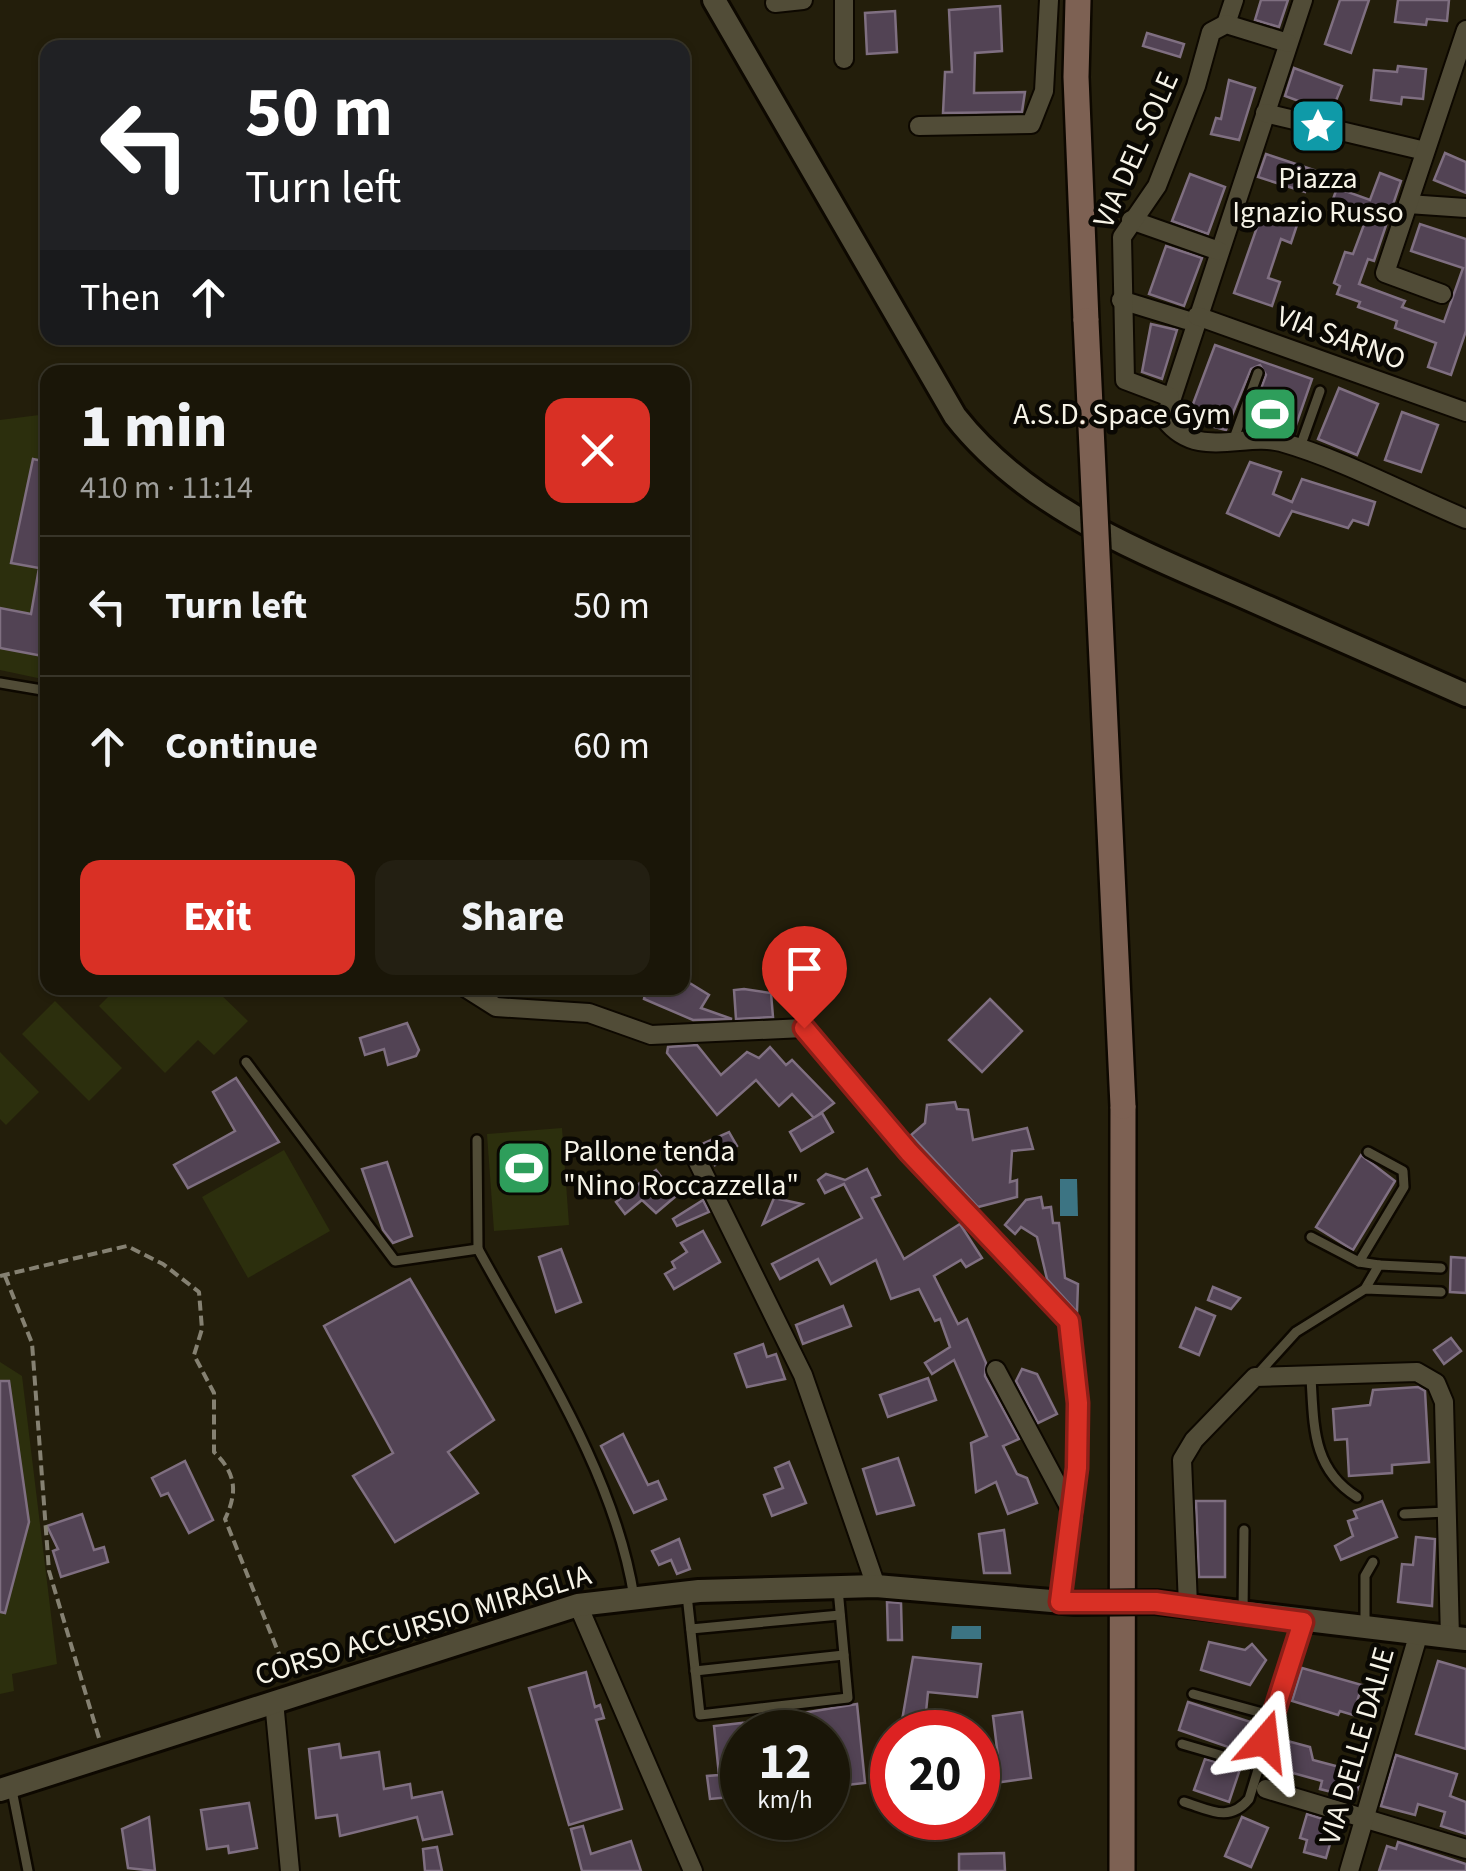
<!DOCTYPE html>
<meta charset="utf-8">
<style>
:root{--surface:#1a1608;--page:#231f12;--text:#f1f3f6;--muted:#9f9f9c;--line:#383529;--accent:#d93025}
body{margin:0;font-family:"Source Sans 3",sans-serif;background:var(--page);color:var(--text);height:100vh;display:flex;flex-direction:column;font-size:38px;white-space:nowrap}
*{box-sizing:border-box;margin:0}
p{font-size:32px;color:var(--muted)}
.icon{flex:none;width:55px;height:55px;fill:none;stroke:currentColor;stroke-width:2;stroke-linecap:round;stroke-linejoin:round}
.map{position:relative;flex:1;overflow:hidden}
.side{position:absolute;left:40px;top:365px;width:650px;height:630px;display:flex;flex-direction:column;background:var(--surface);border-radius:20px;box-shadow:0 2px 8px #0004,0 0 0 2px var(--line)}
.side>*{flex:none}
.guide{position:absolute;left:40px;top:40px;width:650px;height:305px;border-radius:20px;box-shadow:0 2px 8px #0004,0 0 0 2px var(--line);background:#202124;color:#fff;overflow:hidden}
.speed{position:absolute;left:720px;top:1710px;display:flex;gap:20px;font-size:50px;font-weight:700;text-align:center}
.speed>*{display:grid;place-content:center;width:130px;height:130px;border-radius:50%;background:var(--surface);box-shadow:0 2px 8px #0004,0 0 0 2px var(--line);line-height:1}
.speed small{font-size:25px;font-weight:400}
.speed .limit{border:15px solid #d22;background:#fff;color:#111}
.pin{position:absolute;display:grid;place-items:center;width:85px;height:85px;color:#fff;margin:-102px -42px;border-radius:50% 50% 50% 0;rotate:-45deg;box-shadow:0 0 10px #0007}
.pin .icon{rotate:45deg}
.me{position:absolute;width:110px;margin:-55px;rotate:17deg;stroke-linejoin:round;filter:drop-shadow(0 0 8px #0008)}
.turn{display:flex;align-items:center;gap:35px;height:210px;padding:0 40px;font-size:45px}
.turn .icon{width:130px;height:130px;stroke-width:2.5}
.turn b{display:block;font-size:70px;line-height:85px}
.then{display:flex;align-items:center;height:95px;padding:0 40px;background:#0003;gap:20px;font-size:38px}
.round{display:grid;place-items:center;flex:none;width:105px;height:105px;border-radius:20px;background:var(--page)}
.head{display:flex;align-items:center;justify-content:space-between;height:170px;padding:0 40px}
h1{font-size:60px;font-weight:800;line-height:75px}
.action{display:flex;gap:20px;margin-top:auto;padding:20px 40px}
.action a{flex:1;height:115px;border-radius:20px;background:var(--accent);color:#fff;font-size:40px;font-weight:800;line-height:115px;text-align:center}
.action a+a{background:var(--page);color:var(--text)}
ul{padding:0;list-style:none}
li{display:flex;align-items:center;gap:30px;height:140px;padding:0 40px;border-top:2px solid var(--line)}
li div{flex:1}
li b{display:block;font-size:38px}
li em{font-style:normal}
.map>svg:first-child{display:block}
.green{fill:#2c2f0d}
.water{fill:#3c7483}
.building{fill:#524354;stroke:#7f6f81;stroke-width:2.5}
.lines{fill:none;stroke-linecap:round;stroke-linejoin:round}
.service-casing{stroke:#0d0800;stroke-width:14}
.minor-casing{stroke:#0d0800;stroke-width:22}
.tertiary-casing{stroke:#0d0800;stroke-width:28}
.secondary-casing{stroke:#0d0800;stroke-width:30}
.path{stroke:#858172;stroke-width:4;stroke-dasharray:10 5;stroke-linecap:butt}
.service{stroke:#514c37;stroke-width:9}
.minor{stroke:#514c37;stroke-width:18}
.tertiary{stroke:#514c37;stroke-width:22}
.secondary{stroke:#7d6153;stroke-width:25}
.tertiary-bridge-casing{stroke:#0d0800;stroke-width:28;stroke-linecap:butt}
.secondary-bridge-casing{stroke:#0d0800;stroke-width:30;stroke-linecap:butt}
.tertiary-bridge{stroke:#514c37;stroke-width:22}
.secondary-bridge{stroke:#7d6153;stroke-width:25}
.route-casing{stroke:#8d1f18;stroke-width:25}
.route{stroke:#d93025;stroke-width:18}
.labels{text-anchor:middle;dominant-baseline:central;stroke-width:9;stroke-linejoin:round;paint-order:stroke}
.street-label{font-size:30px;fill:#f6f3e7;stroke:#0a0803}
.poi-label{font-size:30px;fill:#f6f3e7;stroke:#0a0803}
</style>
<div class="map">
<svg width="1466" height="1871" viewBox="0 0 1466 1871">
<rect width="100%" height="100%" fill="#231e0b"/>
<g class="green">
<polygon points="47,414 47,680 0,670 0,420"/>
<polygon points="117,988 214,988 248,1021 214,1055 198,1040 165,1073 99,1006"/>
<polygon points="55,1001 122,1068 89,1101 22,1034"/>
<polygon points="0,1052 39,1092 6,1125 0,1119"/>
<polygon points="562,1128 569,1225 494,1231 487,1134"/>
<polygon points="284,1150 330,1231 248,1278 202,1197"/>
<polygon points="0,1362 22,1376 57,1664 12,1674 14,1691 0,1694"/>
</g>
<g class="water">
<polygon points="1060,1179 1077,1179 1078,1216 1060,1216"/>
<polygon points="952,1626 981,1626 981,1639 951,1639"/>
</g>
<g class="building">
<polygon points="1261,0 1288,0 1279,27 1255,20"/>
<polygon points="1340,0 1369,0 1351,53 1325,44"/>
<polygon points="1398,0 1449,0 1447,21 1427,19 1426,25 1395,22"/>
<polygon points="1000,6 1002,51 975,53 974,93 1025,92 1022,112 943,113 945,72 952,72 949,10"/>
<polygon points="895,11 897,52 867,54 865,13"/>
<polygon points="1147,33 1184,44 1180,57 1143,46"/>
<polygon points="1398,66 1426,69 1423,99 1402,97 1401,104 1371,100 1374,70 1397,72"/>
<polygon points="1294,68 1342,86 1331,113 1285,96"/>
<polygon points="1229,80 1255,88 1239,140 1211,134 1216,118 1221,119"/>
<polygon points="1445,153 1466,162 1466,193 1434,180"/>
<polygon points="1266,154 1314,170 1305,192 1258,177"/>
<polygon points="1380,173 1401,181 1374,261 1368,259 1359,284 1405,301 1402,307 1444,322 1463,268 1411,251 1420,224 1466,239 1466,331 1451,375 1428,367 1436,343 1395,328 1397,321 1358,307 1360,302 1337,294 1340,286 1334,283 1345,252 1353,254 1365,222 1329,210 1337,188 1370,200"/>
<polygon points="1190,174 1225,187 1208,234 1172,221"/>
<polygon points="1263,210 1298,222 1291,243 1281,239 1268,278 1280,282 1272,306 1234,293"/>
<polygon points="1166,246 1202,258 1184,306 1149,294"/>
<polygon points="1151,324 1177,330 1162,379 1142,372"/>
<polygon points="1215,345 1312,379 1294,431 1251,416 1266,375 1260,365 1251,369 1226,430 1187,420"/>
<polygon points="1339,388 1378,404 1357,455 1318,439"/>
<polygon points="1402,412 1438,425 1421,472 1385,460"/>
<polygon points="33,459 48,462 48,657 0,648 0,608 31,614 39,568 11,563"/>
<polygon points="1250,462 1281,472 1273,494 1292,502 1302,479 1375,502 1368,525 1353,520 1348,528 1292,511 1279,536 1227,513"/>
<polygon points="688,982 709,995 701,1008 732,1019 693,1020 644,999 646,988 684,988"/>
<polygon points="744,989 771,993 773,1017 736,1019 734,990"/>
<polygon points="990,999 1022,1031 982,1072 949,1040"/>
<polygon points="407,1023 419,1050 416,1056 388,1065 384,1049 365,1055 360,1038"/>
<polygon points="697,1045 721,1075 747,1052 759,1058 770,1047 786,1065 792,1060 834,1103 814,1118 792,1094 779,1106 756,1080 717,1115 667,1053 668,1047"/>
<polygon points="236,1078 279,1142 188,1188 174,1165 235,1131 213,1092"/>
<polygon points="955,1102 957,1109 968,1110 973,1140 1027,1128 1033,1149 1012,1151 1010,1182 1017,1180 1017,1197 978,1207 911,1135 925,1123 927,1105"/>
<polygon points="822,1113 833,1132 801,1151 790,1132"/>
<polygon points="729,1132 737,1146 715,1165 704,1143"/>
<polygon points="1361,1155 1395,1181 1353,1250 1316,1227"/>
<polygon points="387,1162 412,1236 393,1243 383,1230 362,1169"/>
<polygon points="867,1169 880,1195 872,1198 904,1259 960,1224 982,1258 966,1267 961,1260 934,1276 958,1324 967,1319 986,1363 985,1376 1019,1439 1003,1446 1017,1474 1027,1478 1037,1503 1008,1514 996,1482 976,1492 971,1443 987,1436 954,1360 932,1374 925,1363 950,1347 940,1319 935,1321 919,1289 891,1299 876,1260 831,1284 818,1259 780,1279 772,1264 862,1218 844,1184 825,1193 818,1180 826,1174 845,1180"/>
<polygon points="656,1170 676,1196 656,1213 642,1200 625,1214 616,1202"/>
<polygon points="1041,1197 1043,1208 1051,1207 1053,1223 1059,1223 1065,1278 1078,1284 1077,1312 1047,1279 1037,1237 1021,1227 1015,1234 1005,1225 1026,1200"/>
<polygon points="774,1198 802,1204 763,1224"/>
<polygon points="703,1200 709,1212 677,1226 673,1219"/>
<polygon points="703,1231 720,1262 674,1289 665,1274 675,1268 672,1262 687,1252 681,1243"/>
<polygon points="561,1249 581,1302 556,1312 539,1257"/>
<polygon points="1451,1257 1466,1258 1466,1293 1450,1292"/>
<polygon points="410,1279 494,1420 448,1452 478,1493 395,1542 353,1476 393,1453 324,1326"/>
<polygon points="1213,1287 1240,1298 1231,1309 1208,1300"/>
<polygon points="843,1306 851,1326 803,1344 796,1325"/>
<polygon points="1196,1308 1215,1316 1199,1355 1180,1347"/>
<polygon points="1451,1338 1461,1351 1444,1364 1434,1350"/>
<polygon points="763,1344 767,1357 776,1354 785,1379 747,1387 735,1354"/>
<polygon points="1022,1369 1037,1374 1057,1414 1038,1423 1016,1381"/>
<polygon points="928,1378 936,1400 888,1417 880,1395"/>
<polygon points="0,1381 9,1381 29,1522 5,1613 0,1612"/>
<polygon points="1418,1387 1425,1391 1429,1462 1392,1465 1392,1473 1349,1476 1347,1439 1335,1440 1333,1409 1370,1405 1373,1390"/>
<polygon points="623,1434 648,1485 658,1481 666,1499 634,1513 601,1446"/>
<polygon points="898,1458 914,1505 877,1514 863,1469"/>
<polygon points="185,1461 213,1520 189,1533 168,1493 161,1496 152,1478"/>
<polygon points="789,1462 806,1503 772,1516 764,1495 783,1488 775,1468"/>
<polygon points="1196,1501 1225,1501 1225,1577 1199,1577"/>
<polygon points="1382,1501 1397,1537 1341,1560 1335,1546 1353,1536 1348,1521 1357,1518 1354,1511"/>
<polygon points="82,1514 94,1550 104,1547 108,1562 61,1577 53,1551 58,1549 47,1526"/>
<polygon points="1004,1530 1010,1573 984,1573 979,1534"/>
<polygon points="1416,1537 1435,1539 1432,1606 1398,1602 1402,1564 1413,1565"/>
<polygon points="679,1539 690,1569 677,1574 671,1560 659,1565 652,1551"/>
<polygon points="887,1602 901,1603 902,1640 888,1640"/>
<polygon points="1209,1642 1245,1650 1252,1644 1266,1660 1250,1685 1201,1670"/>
<polygon points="913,1657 981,1664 977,1697 928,1692 924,1732 900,1732"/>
<polygon points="1438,1661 1466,1669 1466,1749 1416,1734"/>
<polygon points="1302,1668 1362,1685 1353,1715 1340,1711 1338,1715 1292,1701"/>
<polygon points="586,1672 595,1707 600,1705 604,1718 596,1720 622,1809 569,1825 529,1688"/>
<polygon points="1188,1702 1254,1723 1247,1747 1256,1749 1254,1756 1179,1730"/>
<polygon points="857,1704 865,1783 828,1787 828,1732 744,1732 743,1723"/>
<polygon points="1022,1712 1031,1778 994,1783 991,1766 999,1765 993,1716"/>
<polygon points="742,1723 742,1796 710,1799 707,1776 719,1775 714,1726"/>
<polygon points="1280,1739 1310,1747 1313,1760 1362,1773 1355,1798 1320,1789 1322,1781 1271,1767 1266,1772"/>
<polygon points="339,1744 341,1758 379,1752 384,1789 410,1784 412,1798 442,1792 452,1834 423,1840 417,1817 340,1836 337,1815 316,1818 309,1749"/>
<polygon points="1396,1755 1457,1774 1450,1796 1466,1802 1466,1834 1441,1826 1445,1812 1418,1804 1415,1815 1381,1806"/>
<polygon points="1205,1759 1240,1769 1229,1802 1194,1790"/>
<polygon points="249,1803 257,1848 229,1853 228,1846 207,1849 201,1810"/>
<polygon points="1307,1814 1336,1823 1326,1858 1304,1852 1307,1840 1300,1838"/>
<polygon points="149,1817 155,1871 128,1868 122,1829"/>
<polygon points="1242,1817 1268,1828 1251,1867 1225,1856"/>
<polygon points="583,1826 591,1854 631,1841 641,1871 582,1871 571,1829"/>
<polygon points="1398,1842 1466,1864 1466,1871 1379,1871 1387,1846 1396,1849"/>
<polygon points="437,1847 442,1871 425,1871 423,1849"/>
<polygon points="1004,1853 1005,1871 959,1871 959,1854"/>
</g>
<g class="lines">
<g class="service-casing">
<g id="service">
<polyline points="1233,441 1258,373"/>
<polyline points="1299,450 1320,391"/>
<polyline points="0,683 48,691"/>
<path d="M 246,1062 L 395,1261 L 478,1249 C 538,1359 614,1472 634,1597"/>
<polyline points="477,1140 478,1249"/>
<polyline points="1368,1152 1403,1171 1404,1187 1359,1262 1379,1265"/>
<polyline points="1311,1237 1359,1262"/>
<polyline points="1365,1289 1379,1265 1441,1268"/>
<polyline points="1257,1375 1296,1332 1365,1289 1441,1292"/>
<path d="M 1311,1378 C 1314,1426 1312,1469 1357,1497"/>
<polyline points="1404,1514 1446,1512"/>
<polyline points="687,1595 700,1715 848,1698 838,1589"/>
<polyline points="1243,1612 1244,1530"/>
<polyline points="1365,1627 1365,1576 1373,1562"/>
<polyline points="691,1629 840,1615"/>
<polyline points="695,1671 844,1655"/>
<polyline points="1193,1694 1273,1716"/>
<polyline points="1182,1744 1258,1766"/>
<polyline points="12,1790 28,1871"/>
<path d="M 1184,1802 C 1210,1810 1229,1823 1249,1799 L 1303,1623"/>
</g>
</g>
<g class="minor-casing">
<g id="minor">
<polyline points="844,0 844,59"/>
<path d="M 1303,0 L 1165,419 C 1197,461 1244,432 1281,442 C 1344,460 1406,494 1466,519"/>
<polyline points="775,3 803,0"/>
<polyline points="1226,24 1234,0"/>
<polyline points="1265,113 1425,151"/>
<polyline points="919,126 1031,124 1044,91 1049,0"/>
<polyline points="1408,204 1466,208"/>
<polyline points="1131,220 1219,251"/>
<polyline points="1442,294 1385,273 1466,30"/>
<polyline points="1121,300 1186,320"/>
<polyline points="1197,316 1466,412"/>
<polyline points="1170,397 1125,380 1122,237 1157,186 1196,86 1211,32 1226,24 1288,43"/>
<polyline points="466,988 496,1007 589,1013 651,1035 804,1028 909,1152 1069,1321 1078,1403 1077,1468 1060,1603"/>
<polyline points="695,1156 803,1375 876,1586"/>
<polyline points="996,1370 1073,1514"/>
<polyline points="578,1605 693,1871"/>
<polyline points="1188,1605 1182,1460 1194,1440 1255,1377 1417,1372 1436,1383 1444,1402 1450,1638"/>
<polyline points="274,1701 290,1871"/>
<polyline points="1266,1789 1466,1849"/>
<polyline points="1349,1871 1418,1636"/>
</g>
</g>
<g class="tertiary-casing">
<g id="tertiary">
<path d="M 714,0 L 955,416 C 1027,508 1139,551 1242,596 C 1317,629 1391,662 1466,695"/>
<polyline points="1156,1602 1466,1639"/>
<polyline points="0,1790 578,1605 699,1591 876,1586 1075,1603"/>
</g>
</g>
<g class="secondary-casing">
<g id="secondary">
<polyline points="1078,0 1076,77 1086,321"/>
<polyline points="1122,1871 1123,1106"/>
</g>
</g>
<g class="path">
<path d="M 0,1276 L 127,1246 L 163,1264 L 199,1292 L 202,1329 L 194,1355 L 214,1393 L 214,1452 C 236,1473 238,1492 225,1519 L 289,1679"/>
<polyline points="5,1276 32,1343 49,1571 99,1738"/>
</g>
<use href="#service" class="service"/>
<use href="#minor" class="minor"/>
<use href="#tertiary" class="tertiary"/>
<use href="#secondary" class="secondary"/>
<g class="tertiary-bridge-casing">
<polyline id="tertiary-bridge" points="1075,1603 1156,1602"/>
</g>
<g class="secondary-bridge-casing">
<polyline id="secondary-bridge" points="1086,321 1123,1106"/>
</g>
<use href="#tertiary-bridge" class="tertiary-bridge"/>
<use href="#secondary-bridge" class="secondary-bridge"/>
</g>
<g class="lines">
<g class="route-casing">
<polyline id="route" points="804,1028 909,1152 1069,1321 1078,1403 1077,1468 1060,1602 1156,1602 1303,1622 1265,1741"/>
</g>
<use href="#route" class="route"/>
</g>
<defs>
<g id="sight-square" transform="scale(2.875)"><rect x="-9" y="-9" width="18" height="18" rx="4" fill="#0f9aa8" stroke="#0a0803"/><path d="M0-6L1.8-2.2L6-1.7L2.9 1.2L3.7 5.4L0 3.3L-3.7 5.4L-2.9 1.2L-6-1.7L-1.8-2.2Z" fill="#fff"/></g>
<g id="stadium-square" transform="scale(2.875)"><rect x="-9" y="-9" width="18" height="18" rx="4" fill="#2e9e5b" stroke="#0a0803"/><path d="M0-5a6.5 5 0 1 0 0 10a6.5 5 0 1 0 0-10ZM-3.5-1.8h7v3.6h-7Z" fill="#fff"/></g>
</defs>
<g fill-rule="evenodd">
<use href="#sight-square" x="1318" y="126"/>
<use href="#stadium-square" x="1270" y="414"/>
<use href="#stadium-square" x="524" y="1168"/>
</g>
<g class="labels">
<g class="street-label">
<text transform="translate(1136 150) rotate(-66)">VIA DEL SOLE</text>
<text transform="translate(1341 338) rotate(20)">VIA SARNO</text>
<text transform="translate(423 1625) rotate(-17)">CORSO ACCURSIO MIRAGLIA</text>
<text transform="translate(1357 1746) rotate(-74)">VIA DELLE DALIE</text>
</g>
<g class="poi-label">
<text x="1318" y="178">Piazza<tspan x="1318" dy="34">Ignazio Russo</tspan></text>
<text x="1231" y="414" text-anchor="end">A.S.D. Space Gym</text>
<text x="563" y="1151" text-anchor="start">Pallone tenda<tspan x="563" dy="34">"Nino Roccazzella"</tspan></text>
</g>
</g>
</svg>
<div class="speed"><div>12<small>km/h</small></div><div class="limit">20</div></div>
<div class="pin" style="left:804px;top:1028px;background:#d93025"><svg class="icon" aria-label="arrive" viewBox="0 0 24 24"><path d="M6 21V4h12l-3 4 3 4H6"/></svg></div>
<svg class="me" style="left:1265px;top:1741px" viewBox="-20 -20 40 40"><path d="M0-17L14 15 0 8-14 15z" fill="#d93025" stroke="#fff" stroke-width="4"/></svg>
<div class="guide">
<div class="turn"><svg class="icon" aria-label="left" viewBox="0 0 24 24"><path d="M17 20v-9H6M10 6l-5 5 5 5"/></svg><div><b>50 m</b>Turn left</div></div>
<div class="then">Then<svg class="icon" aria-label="ahead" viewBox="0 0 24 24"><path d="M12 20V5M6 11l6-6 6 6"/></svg></div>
</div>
<section class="side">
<div class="head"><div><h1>1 min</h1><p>410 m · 11:14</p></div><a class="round" style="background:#d93025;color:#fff"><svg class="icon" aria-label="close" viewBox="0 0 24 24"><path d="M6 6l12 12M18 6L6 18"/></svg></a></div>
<ul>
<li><svg class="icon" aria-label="left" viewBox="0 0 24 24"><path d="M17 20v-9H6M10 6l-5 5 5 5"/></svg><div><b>Turn left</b></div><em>50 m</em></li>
<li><svg class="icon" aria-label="ahead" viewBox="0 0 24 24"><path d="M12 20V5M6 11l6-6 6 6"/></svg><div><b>Continue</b></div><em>60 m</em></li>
</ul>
<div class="action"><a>Exit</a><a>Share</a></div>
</section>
</div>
